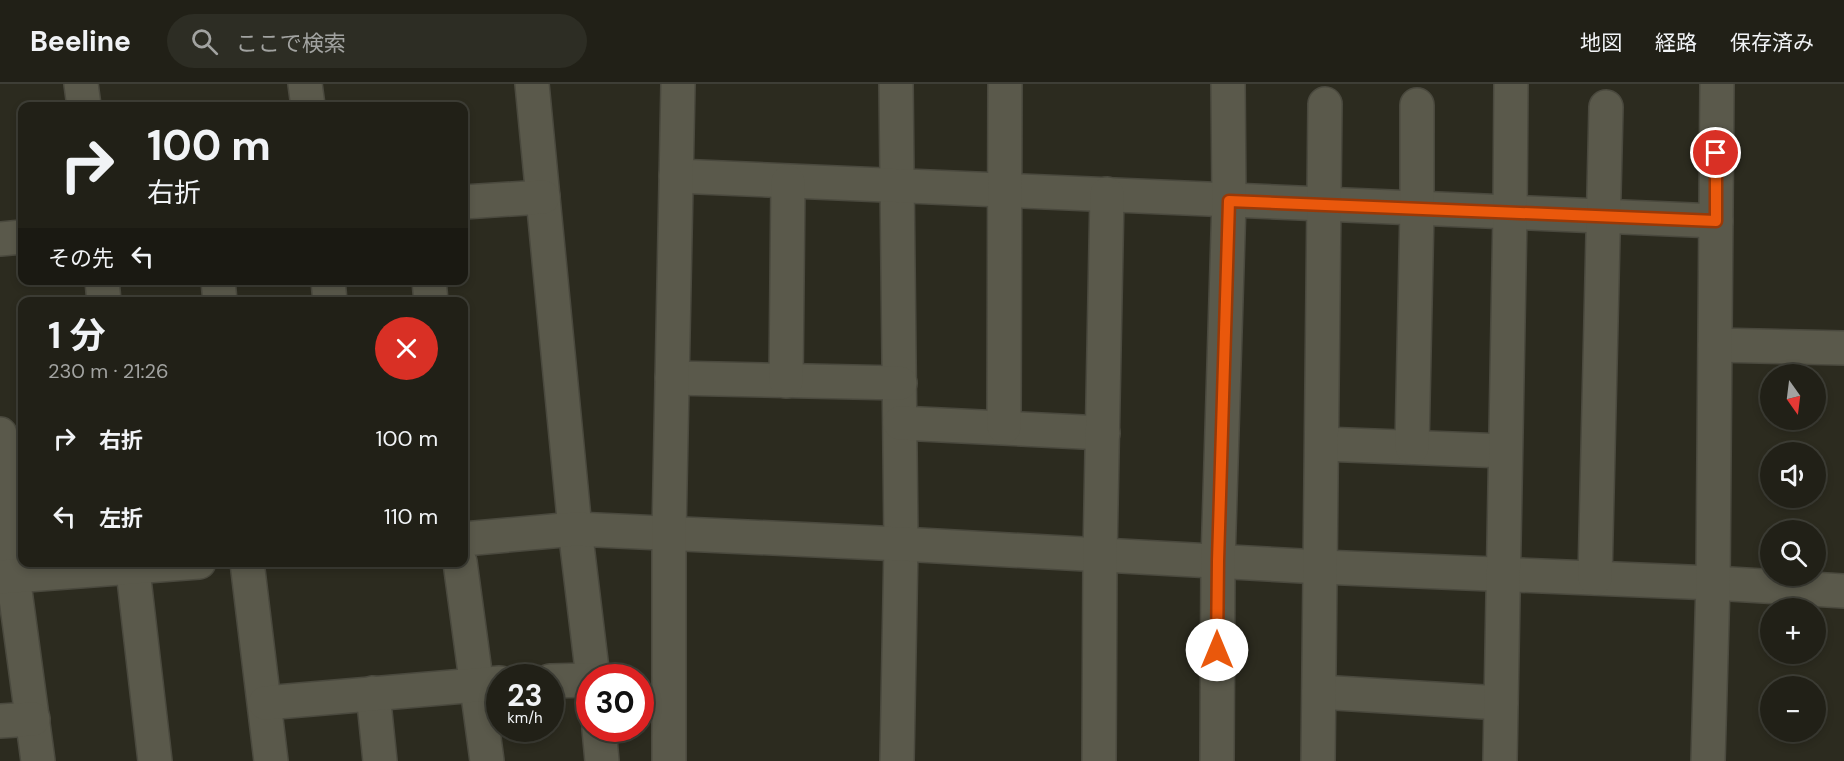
<!DOCTYPE html>
<html lang="ja">
<meta charset="utf-8">
<style>
:root{--surface:#212017;--page:#2d2d24;--text:#f1f3f6;--muted:#a2a3a1;--line:#3e3e36}
body{margin:0;font-family:"DM Sans","Noto Sans JP",sans-serif;background:var(--page);color:var(--text);height:100vh;display:flex;flex-direction:column;font-size:22px;white-space:nowrap}
*{box-sizing:border-box;margin:0}
p{font-size:20px;color:var(--muted)}
.icon{flex:none;width:33px;height:33px;fill:none;stroke:currentColor;stroke-width:2;stroke-linecap:round;stroke-linejoin:round}
.map{position:relative;flex:1;overflow:hidden}
.panel{position:absolute;left:18px;top:213px;width:450px;height:270px;display:flex;flex-direction:column;background:var(--surface);border-radius:12px;box-shadow:0 3px 9px #0003,0 0 0 2px var(--line)}
.panel>*{flex:none}
.banner{position:absolute;left:18px;top:18px;width:450px;height:183px;border-radius:12px;box-shadow:0 3px 9px #0003,0 0 0 2px var(--line);background:#212017;color:var(--text);overflow:hidden}
.needle{width:39px;rotate:166deg}
.controls{position:absolute;left:1760px;top:280px;display:grid;gap:12px}
.controls a{display:grid;place-items:center;width:66px;height:66px;border-radius:50%;background:var(--surface);box-shadow:0 3px 9px #0003,0 0 0 2px var(--line);font-size:30px}
.speed{position:absolute;left:486px;top:580px;display:flex;gap:12px;font-size:30px;font-weight:700;text-align:center}
.speed>*{display:grid;place-content:center;width:78px;height:78px;border-radius:50%;background:var(--surface);box-shadow:0 3px 9px #0003,0 0 0 2px var(--line);line-height:1}
.speed small{font-size:15px;font-weight:400}
.speed .limit{border:9px solid #d22;background:#fff;color:#111}
.pin{position:absolute;display:grid;place-items:center;width:51px;height:51px;color:#fff;margin:-26px;border:3px solid #fff;border-radius:50%;box-shadow:0 2px 6px #0007}
.me{position:absolute;width:66px;margin:-33px;rotate:0deg;stroke-linejoin:round;filter:drop-shadow(0 0 4px #0008)}
.turn{display:flex;align-items:center;gap:21px;height:126px;padding:0 30px;font-size:27px}
.turn .icon{width:78px;height:78px;stroke-width:2.5}
.turn b{display:block;font-size:42px;line-height:51px}
.then{display:flex;align-items:center;height:57px;padding:0 30px;background:#0003;gap:12px;font-size:22px}
.round{display:grid;place-items:center;flex:none;width:63px;height:63px;border-radius:32px;background:var(--page)}
.overview{display:flex;align-items:center;justify-content:space-between;height:102px;padding:0 30px}
h1{font-size:36px;font-weight:700;line-height:45px}
ul{padding:0;list-style:none}
li{display:flex;align-items:center;gap:18px;height:78px;padding:0 30px}
li div{flex:1}
li b{display:block;font-size:22px}
li em{font-style:normal}
header{display:flex;align-items:center;gap:36px;box-sizing:border-box;height:84px;padding:0 30px;background:var(--surface);border-bottom:2px solid var(--line)}
header strong{font-size:28px}
nav{display:flex;gap:33px;margin-inline-start:auto;font-size:21px}
.search{width:420px;height:54px;background:var(--page);display:flex;align-items:center;gap:15px;box-sizing:border-box;padding:0 21px;border-radius:33px;color:var(--muted);font-size:22px}
.map>svg:first-child{display:block}
.lines{fill:none;stroke-linecap:round;stroke-linejoin:round}
.minor-casing{stroke:#4a493e;stroke-width:36}
.minor{stroke:#5a594b;stroke-width:33}
.route-casing{stroke:#983908;stroke-width:15}
.route{stroke:#ea580c;stroke-width:10}
</style>
<header>
<strong>Beeline</strong>
<div class="search"><svg class="icon" aria-label="search" viewBox="0 0 24 24"><circle cx="10" cy="10" r="6"/><path d="M15 15l6 6"/></svg>ここで検索</div>
<nav><a>地図</a><a>経路</a><a>保存済み</a></nav>
</header>
<div class="map">
<svg width="1844" height="677" viewBox="0 0 1844 677">
<rect width="100%" height="100%" fill="#2c2b1f"/>
<g class="lines">
<g class="minor-casing">
<g id="minor">
<polyline points="81,0 84,22"/>
<polyline points="305,0 308,22"/>
<polyline points="532,0 575,445 593,594"/>
<polyline points="896,0 901,460 897,677"/>
<polyline points="676,92 1716,137"/>
<polyline points="464,118 543,113"/>
<polyline points="0,155 22,153"/>
<polyline points="102,196 104,218"/>
<polyline points="218,196 220,218"/>
<polyline points="328,196 330,218"/>
<polyline points="429,196 431,218"/>
<polyline points="1715,261 1844,264"/>
<polyline points="672,294 900,299"/>
<polyline points="786,297 788,98"/>
<polyline points="900,339 1103,349"/>
<polyline points="1004,343 1005,0"/>
<polyline points="0,350 13,492 38,677"/>
<polyline points="1322,360 1505,367"/>
<polyline points="1412,363 1417,125 1417,21"/>
<polyline points="464,455 575,445 901,460 1321,483 1713,499 1844,507"/>
<polyline points="132,478 155,677"/>
<polyline points="247,478 271,677"/>
<polyline points="460,478 487,677"/>
<polyline points="0,493 199,478"/>
<polyline points="1595,494 1606,23"/>
<polyline points="550,597 590,596"/>
<polyline points="1319,608 1501,619"/>
<polyline points="373,609 380,677"/>
<polyline points="265,619 500,599"/>
<polyline points="0,637 33,635"/>
<polyline points="599,645 602,677"/>
<polyline points="669,677 669,450 678,0"/>
<polyline points="1099,677 1100,472 1107,110"/>
<polyline points="1217,677 1218,477 1229,117 1228,0"/>
<polyline points="1318,677 1325,20"/>
<polyline points="1500,677 1510,129 1511,0"/>
<polyline points="1708,677 1713,499 1717,0"/>
</g>
</g>
<use href="#minor" class="minor"/>
</g>
<g class="lines">
<g class="route-casing">
<polyline id="route" points="1217,566 1218,477 1229,117 1716,137 1716,69"/>
</g>
<use href="#route" class="route"/>
</g>
</svg>
<div class="controls">
<a><svg class="needle" viewBox="-14 -14 28 28"><path d="M0-13l5 13h-10z" fill="#e53935"/><path d="M0 13l5-13h-10z" fill="#a2a3a1"/></svg></a>
<a><svg class="icon" aria-label="sound" viewBox="0 0 24 24"><path d="M4 9h4l5-4v14l-5-4H4zM17 9q2 3 0 6"/></svg></a>
<a><svg class="icon" aria-label="search" viewBox="0 0 24 24"><circle cx="10" cy="10" r="6"/><path d="M15 15l6 6"/></svg></a>
<a>+</a>
<a>−</a>
</div>
<div class="speed"><div>23<small>km/h</small></div><div class="limit">30</div></div>
<div class="pin" style="left:1716px;top:69px;background:#d93025"><svg class="icon" aria-label="arrive" viewBox="0 0 24 24"><path d="M6 21V4h12l-3 4 3 4H6"/></svg></div>
<svg class="me" style="left:1217px;top:566px" viewBox="-20 -20 40 40"><circle r="19" fill="#fff"/><path d="M0-13L10 11 0 6-10 11z" fill="#ea580c"/></svg>
<div class="banner">
<div class="turn"><svg class="icon" aria-label="right" viewBox="0 0 24 24"><path d="M7 20v-9h11M14 6l5 5-5 5"/></svg><div><b>100 m</b>右折</div></div>
<div class="then">その先<svg class="icon" aria-label="left" viewBox="0 0 24 24"><path d="M17 20v-9H6M10 6l-5 5 5 5"/></svg></div>
</div>
<section class="panel">
<div class="overview"><div><h1>1 分</h1><p>230 m · 21:26</p></div><a class="round" style="background:#d93025;color:#fff"><svg class="icon" aria-label="close" viewBox="0 0 24 24"><path d="M6 6l12 12M18 6L6 18"/></svg></a></div>
<ul>
<li><svg class="icon" aria-label="right" viewBox="0 0 24 24"><path d="M7 20v-9h11M14 6l5 5-5 5"/></svg><div><b>右折</b></div><em>100 m</em></li>
<li><svg class="icon" aria-label="left" viewBox="0 0 24 24"><path d="M17 20v-9H6M10 6l-5 5 5 5"/></svg><div><b>左折</b></div><em>110 m</em></li>
</ul>
</section>
</div>
